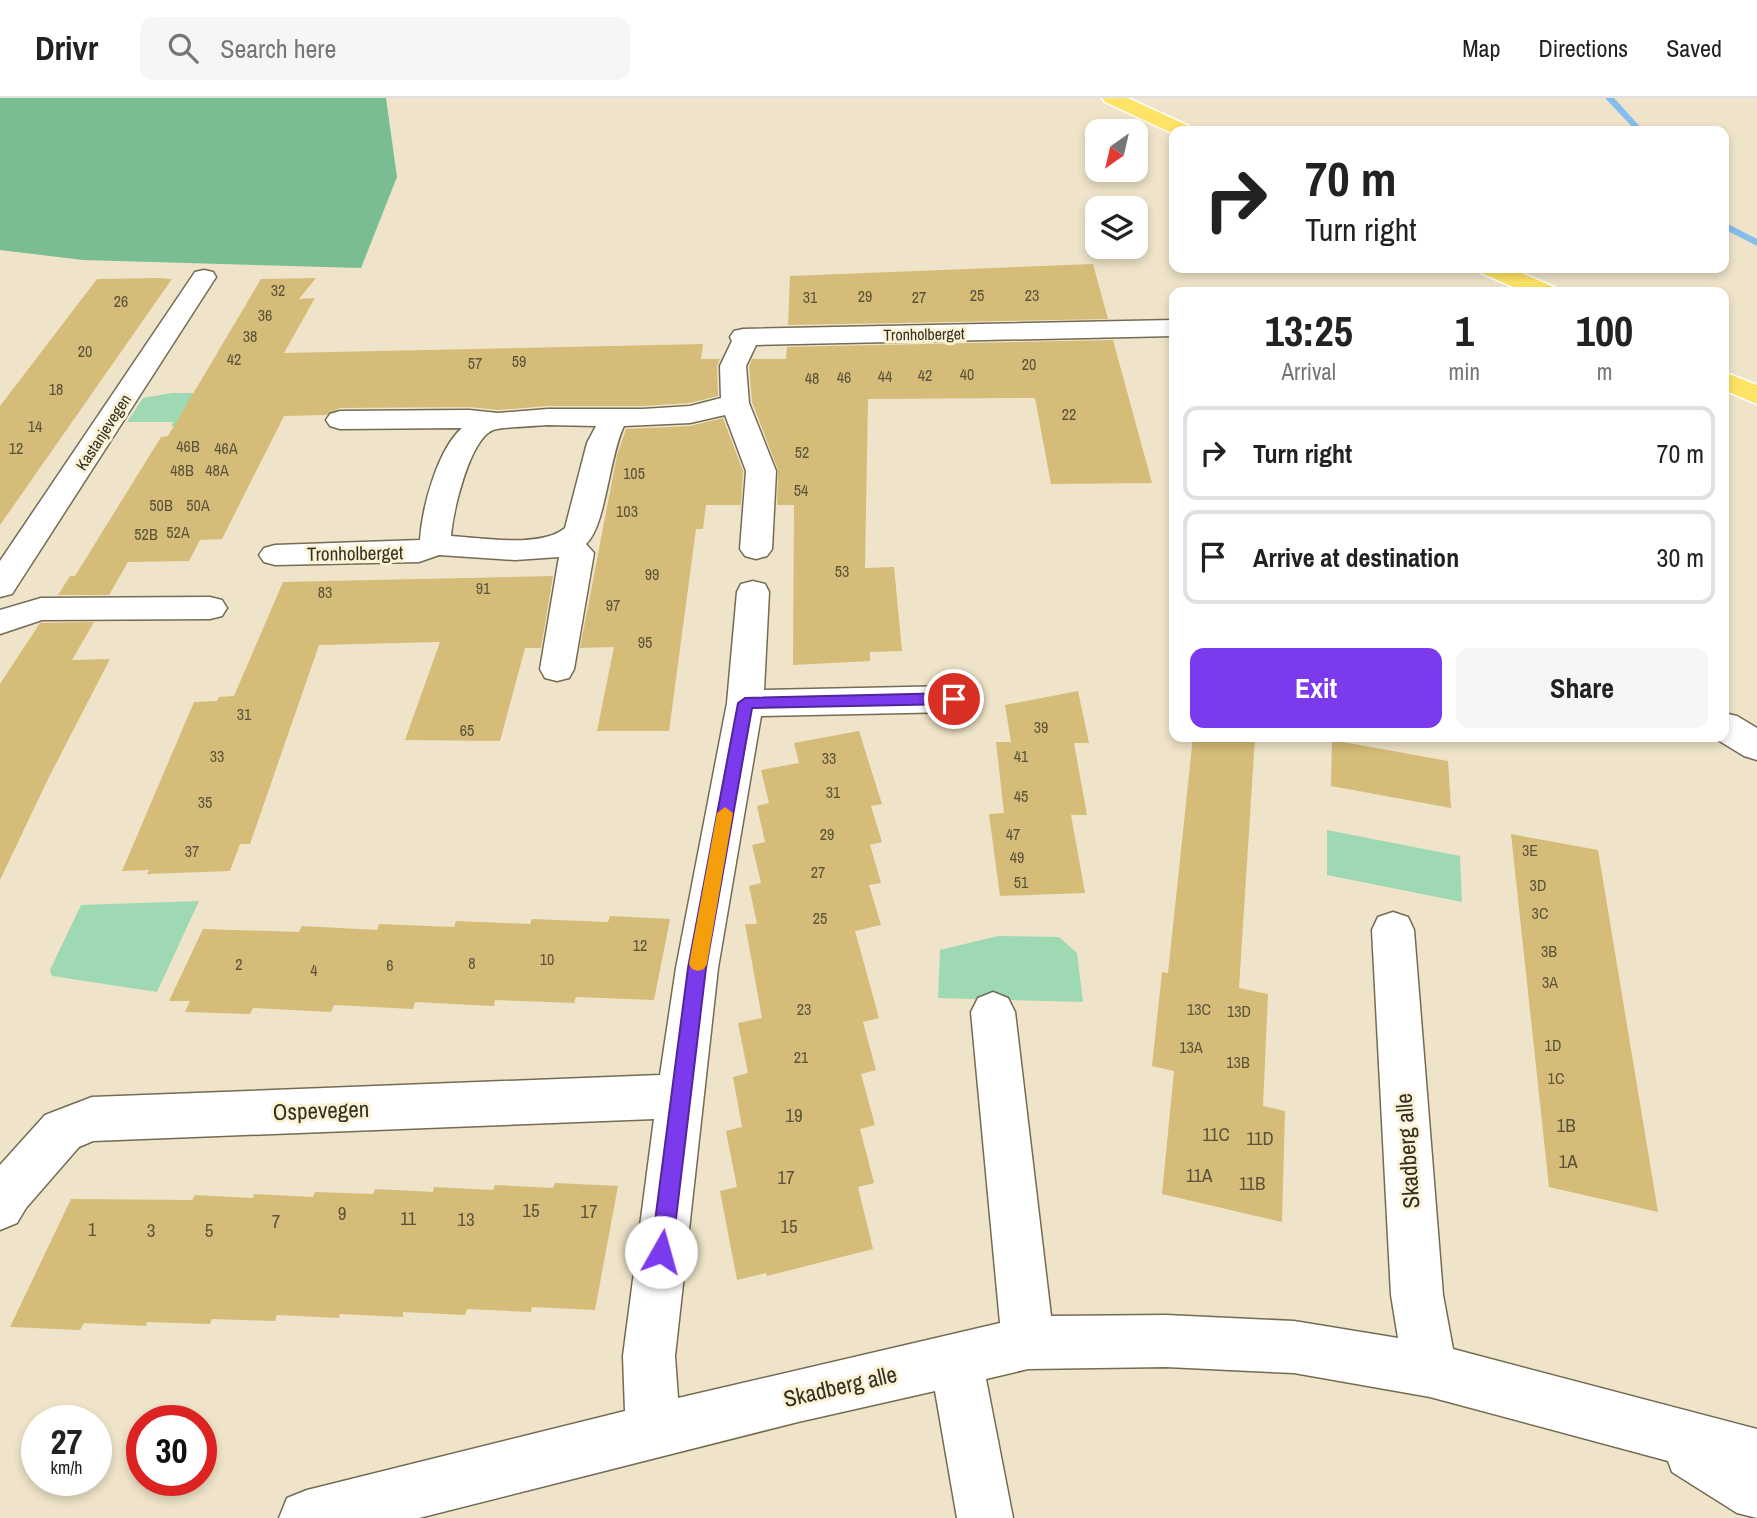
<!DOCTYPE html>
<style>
:root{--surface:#fff;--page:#f6f6f6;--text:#222;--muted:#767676;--line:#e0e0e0;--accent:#7c3aed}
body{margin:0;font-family:"Archivo Narrow",sans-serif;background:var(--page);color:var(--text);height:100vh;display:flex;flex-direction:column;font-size:26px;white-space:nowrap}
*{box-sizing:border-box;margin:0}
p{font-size:23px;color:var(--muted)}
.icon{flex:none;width:38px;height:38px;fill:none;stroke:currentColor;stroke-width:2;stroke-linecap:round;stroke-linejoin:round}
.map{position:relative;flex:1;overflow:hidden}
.side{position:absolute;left:1169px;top:189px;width:560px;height:455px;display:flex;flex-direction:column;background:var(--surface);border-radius:14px;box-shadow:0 4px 10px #0003}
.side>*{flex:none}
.hud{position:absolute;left:1169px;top:28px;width:560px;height:147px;border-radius:14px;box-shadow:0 4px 10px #0003;background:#fff;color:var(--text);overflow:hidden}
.needle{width:46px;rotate:214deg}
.buttons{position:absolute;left:1085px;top:21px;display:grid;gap:14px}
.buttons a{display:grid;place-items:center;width:63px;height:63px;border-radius:14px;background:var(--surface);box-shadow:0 4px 10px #0003;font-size:35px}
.speed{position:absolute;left:21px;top:1307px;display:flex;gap:14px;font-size:35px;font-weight:700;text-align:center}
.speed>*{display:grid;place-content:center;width:91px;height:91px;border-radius:50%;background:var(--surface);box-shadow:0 4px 10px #0003;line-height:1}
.speed small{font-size:18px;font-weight:400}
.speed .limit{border:10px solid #d22;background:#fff;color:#111}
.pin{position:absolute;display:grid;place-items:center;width:60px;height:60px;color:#fff;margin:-30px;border:4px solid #fff;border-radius:50%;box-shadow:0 2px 7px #0007}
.me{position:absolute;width:77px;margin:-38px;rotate:7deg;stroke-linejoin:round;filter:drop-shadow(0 0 5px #0008)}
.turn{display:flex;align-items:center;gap:24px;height:147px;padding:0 21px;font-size:32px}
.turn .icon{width:91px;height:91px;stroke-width:2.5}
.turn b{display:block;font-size:49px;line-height:60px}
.eta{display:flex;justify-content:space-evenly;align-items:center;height:119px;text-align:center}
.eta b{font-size:42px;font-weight:800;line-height:49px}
.button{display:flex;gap:14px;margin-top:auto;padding:14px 21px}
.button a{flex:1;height:80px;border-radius:14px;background:var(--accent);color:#fff;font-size:28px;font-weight:800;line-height:80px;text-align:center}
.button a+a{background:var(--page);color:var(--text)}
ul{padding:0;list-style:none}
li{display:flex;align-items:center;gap:21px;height:94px;margin:0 14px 10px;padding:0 7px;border:4px solid var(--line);border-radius:14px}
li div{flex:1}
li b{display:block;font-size:26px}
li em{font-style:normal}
header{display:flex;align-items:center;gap:42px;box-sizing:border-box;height:98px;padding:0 35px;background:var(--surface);border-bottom:2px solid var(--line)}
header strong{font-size:33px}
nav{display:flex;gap:38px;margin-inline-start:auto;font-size:24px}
.search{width:490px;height:63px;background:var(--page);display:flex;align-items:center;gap:18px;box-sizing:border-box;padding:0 24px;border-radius:14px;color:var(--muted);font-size:26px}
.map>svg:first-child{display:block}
.green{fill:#9fd9b3}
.forest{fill:#7bbd93}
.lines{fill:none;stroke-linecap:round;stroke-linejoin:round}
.stream{fill:#83beed;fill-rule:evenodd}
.building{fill:#d5bc78}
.minor-casing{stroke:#746b53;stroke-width:3}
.major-casing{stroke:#fff;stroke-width:3}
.minor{fill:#fff;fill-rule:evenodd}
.major{fill:#fee366;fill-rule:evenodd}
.route{fill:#7c3aed;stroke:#51269a;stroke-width:2}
.slow{fill:#f59e0b}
.labels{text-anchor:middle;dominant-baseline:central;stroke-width:6;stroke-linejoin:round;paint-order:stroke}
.number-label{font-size:16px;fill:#5c533a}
.far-street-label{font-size:16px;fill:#343025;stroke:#fcf2d6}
.street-label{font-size:19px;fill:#343025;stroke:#fcf2d6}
.near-number-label{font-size:19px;fill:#5c533a}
.near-street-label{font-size:23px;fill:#343025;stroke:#fcf2d6}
</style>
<header>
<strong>Drivr</strong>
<div class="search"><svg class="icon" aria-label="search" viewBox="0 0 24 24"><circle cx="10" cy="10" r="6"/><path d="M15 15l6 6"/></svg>Search here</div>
<nav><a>Map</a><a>Directions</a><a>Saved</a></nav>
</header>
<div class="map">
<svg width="1757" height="1420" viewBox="0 0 1757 1420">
<rect width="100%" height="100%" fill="#efe4c9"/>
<g class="green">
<polygon points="172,295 214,295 194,328 171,328 173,324 127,324 143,300"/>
<polygon points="1327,732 1460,758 1462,804 1327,777"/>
<polygon points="199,803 157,894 52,878 50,872 81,807"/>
<polygon points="998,838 1059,839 1077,855 1083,904 938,900 940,852"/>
</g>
<polygon class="forest" points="0,0 386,0 397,79 361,170 83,162 0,152"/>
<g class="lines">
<g class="stream">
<polygon points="1605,0 1614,0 1644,33 1636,33"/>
<polygon points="1724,124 1757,141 1757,148 1724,131"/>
</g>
</g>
<g class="building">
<polygon points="1093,166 1108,221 788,227 790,178"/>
<polygon points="157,180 172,181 0,427 0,308 97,181"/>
<polygon points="316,180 299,201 315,200 284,255 703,246 701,261 720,261 717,268 718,298 690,305 643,308 548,308 498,312 469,309 340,310 326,317 284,318 222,441 200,442 189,463 128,464 109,497 58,497 70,478 75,478 161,339 168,338 261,181"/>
<polygon points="1113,242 1152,385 1051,386 1035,300 868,301 865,470 894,469 902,553 870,554 870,563 793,567 794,407 777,407 778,372 752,304 749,268 752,261 786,261 787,249"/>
<polygon points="723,320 743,373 741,407 706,407 703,431 696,431 669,633 597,633 614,549 580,550 617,357 626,331 690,328"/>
<polygon points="553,478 541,550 525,550 500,643 405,642 440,544 319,547 250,746 240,746 230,773 147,776 149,772 122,773 194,604 217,603 219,599 234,598 283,484"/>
<polygon points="94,524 72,562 110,561 49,679 0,782 0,586 40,525"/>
<polygon points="1078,593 1089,645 1074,645 1087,717 1071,717 1085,795 1000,798 989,716 1004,715 996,644 1011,644 1005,607"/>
<polygon points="859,633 882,706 871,708 882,744 870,747 881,785 869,787 881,827 855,833 879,920 863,924 876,972 861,976 875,1027 860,1031 874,1085 858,1089 873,1151 767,1178 766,1175 737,1182 720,1093 737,1089 726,1033 742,1029 733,979 748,975 738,925 762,920 745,826 757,826 749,788 761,785 752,747 765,744 757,708 769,705 761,672 799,665 794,645"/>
<polygon points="1193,639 1255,639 1239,890 1268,896 1263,1008 1285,1013 1282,1124 1162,1096 1174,973 1152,968 1162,874 1168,875"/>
<polygon points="1332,642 1448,663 1451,710 1331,688"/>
<polygon points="1511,736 1598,752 1658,1114 1549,1089"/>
<polygon points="610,818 670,821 654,902 576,899 574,905 495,902 494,908 415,904 413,911 334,907 331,914 253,910 250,916 185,914 190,903 169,903 203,831 299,834 302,828 377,832 379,826 454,829 456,823 530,826 532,821 608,824"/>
<polygon points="555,1085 618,1088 595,1212 532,1209 531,1214 467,1211 465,1217 403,1214 403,1219 340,1216 339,1220 277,1217 275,1223 212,1221 210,1226 147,1224 146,1228 84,1225 80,1232 10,1229 71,1101 192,1102 195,1097 253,1100 254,1096 313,1099 315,1094 373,1096 375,1091 433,1094 434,1089 493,1092 495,1087 553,1090"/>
</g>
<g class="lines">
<g class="minor-casing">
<g id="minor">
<polygon points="204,172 213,174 216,179 12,496 0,499 0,463 195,174"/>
<path d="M 1174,222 L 1174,238 L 756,247 L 746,268 L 749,305 L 776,373 L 772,451 L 767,458 L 756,461 L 745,458 L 740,451 L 746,373 L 725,317 L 690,325 L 624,328 C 609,358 606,428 586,446 L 594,455 L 574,571 L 569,580 L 557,583 L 545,580 L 540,571 L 559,459 L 515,462 L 439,457 L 419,464 L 275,467 L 264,464 L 259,457 L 264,450 L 275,447 L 420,442 C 422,409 438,351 462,330 L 340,331 L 330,328 L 326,322 L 330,316 L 340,313 L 469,312 L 498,315 L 548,311 L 643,311 L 690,308 L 721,300 L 720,268 L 732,243 L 730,239 L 734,233 L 743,231 ZM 548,327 L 596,328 L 587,345 L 565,430 C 542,450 482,440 451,438 C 453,414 469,342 493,332 C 501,329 537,328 548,327 Z"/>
<polygon points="753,483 765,486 769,494 764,592 954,588 967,592 972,601 967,610 954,614 761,618 718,870 675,1258 678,1300 1000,1225 971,914 978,900 993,894 1008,900 1015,914 1051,1218 1166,1217 1294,1223 1398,1240 1391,1197 1372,832 1378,819 1393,814 1408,819 1414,832 1443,1197 1453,1251 1757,1331 1757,1420 1737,1415 1672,1374 1668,1363 1430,1299 1294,1275 1166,1269 1028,1271 986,1281 1013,1420 957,1420 935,1293 798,1324 419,1420 279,1420 287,1400 307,1392 625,1313 623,1258 654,1021 93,1043 79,1049 26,1110 17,1125 0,1132 0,1067 45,1017 92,999 660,977 676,870 727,605 737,494 741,486"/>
<polygon points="210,499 222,502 227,510 222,518 210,521 42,522 0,536 0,512 41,500"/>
<polygon points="1724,615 1737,618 1757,630 1757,662 1744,658 1713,639 1724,639"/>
</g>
</g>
<g class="major-casing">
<g id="major">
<polygon points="1102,0 1128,0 1191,29 1194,33 1174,33 1174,36 1105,4"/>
<polygon points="1478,170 1510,170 1554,189 1558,194 1525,194 1481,175"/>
<polygon points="1724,274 1757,287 1757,306 1724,292"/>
</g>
</g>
<use href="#minor" class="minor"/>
<use href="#major" class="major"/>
</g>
<polygon class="route" points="954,595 962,601 954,606 752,610 706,870 672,1154 669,1161 661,1164 654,1161 651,1154 688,870 738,605 745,600"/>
<polygon class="slow" points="725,709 733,715 707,866 704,871 698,873 692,871 689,866 717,715"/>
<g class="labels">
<g class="number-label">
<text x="278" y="192">32</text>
<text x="977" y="197">25</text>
<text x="1032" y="197">23</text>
<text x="865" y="198">29</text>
<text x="810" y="199">31</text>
<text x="919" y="199">27</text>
<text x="121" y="203">26</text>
<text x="265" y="217">36</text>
<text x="250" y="238">38</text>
<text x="85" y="253">20</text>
<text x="234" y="261">42</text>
<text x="519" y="263">59</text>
<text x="475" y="265">57</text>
<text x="1029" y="266">20</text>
<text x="967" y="276">40</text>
<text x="925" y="277">42</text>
<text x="885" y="278">44</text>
<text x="844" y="279">46</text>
<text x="812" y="280">48</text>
<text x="56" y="291">18</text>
<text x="1069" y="316">22</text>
<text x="35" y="328">14</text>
<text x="188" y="348">46B</text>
<text x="16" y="350">12</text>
<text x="226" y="350">46A</text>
<text x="802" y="354">52</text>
<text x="182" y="372">48B</text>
<text x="217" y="372">48A</text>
<text x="634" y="375">105</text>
<text x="801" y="392">54</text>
<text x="161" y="407">50B</text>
<text x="198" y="407">50A</text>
<text x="627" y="413">103</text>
<text x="178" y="434">52A</text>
<text x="146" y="436">52B</text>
<text x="842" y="473">53</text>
<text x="652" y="476">99</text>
<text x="483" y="490">91</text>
<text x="325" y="494">83</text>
<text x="613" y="507">97</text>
<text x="645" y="544">95</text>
<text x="244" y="616">31</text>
<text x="1041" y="629">39</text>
<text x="467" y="632">65</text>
<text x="217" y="658">33</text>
<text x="1021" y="658">41</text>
<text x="829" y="660">33</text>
<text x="833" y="694">31</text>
<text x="1021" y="698">45</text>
<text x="205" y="704">35</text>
<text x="827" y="736">29</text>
<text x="1013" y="736">47</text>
<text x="1530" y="752">3E</text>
<text x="192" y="753">37</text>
<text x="1017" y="759">49</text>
<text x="818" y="774">27</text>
<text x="1021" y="784">51</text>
<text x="1538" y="787">3D</text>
<text x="1540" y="815">3C</text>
<text x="820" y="820">25</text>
<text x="640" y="847">12</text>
<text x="1549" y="853">3B</text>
<text x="547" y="861">10</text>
<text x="472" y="865">8</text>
<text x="239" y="866">2</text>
<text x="390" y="867">6</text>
<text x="314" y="872">4</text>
<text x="1550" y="884">3A</text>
<text x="804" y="911">23</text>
<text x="1199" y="911">13C</text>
<text x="1239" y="913">13D</text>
<text x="1553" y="947">1D</text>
<text x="1191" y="949">13A</text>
<text x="801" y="959">21</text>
<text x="1238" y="964">13B</text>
<text x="1556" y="980">1C</text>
</g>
<g class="far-street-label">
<text transform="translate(924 236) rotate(-1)">Tronholberget</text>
<text transform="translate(103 334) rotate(-57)">Kastanjevegen</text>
</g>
<g class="street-label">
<text transform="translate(355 455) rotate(-1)">Tronholberget</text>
</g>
<g class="near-number-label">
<text x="794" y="1017">19</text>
<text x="1566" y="1027">1B</text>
<text x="1216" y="1036">11C</text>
<text x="1260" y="1040">11D</text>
<text x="1568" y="1063">1A</text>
<text x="1199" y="1077">11A</text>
<text x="786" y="1079">17</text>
<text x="1252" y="1085">11B</text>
<text x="531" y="1112">15</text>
<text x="589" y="1113">17</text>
<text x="342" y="1115">9</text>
<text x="408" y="1120">11</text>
<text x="466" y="1121">13</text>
<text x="276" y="1123">7</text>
<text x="789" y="1128">15</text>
<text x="92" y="1131">1</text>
<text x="151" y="1132">3</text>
<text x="209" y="1132">5</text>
</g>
<g class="near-street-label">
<text transform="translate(321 1012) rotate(-2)">Ospevegen</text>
<text transform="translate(1407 1053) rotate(-94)">Skadberg alle</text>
<text transform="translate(840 1288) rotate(-13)">Skadberg alle</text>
</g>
</g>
</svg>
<div class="buttons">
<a><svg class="needle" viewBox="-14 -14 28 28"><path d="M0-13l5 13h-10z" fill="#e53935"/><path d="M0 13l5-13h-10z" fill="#767676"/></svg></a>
<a><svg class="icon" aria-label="layers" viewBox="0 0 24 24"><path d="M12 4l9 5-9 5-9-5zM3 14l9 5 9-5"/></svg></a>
</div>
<div class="speed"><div>27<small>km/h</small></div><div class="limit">30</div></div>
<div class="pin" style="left:954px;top:601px;background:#d93025"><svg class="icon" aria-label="arrive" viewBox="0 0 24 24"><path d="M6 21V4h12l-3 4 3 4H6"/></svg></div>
<svg class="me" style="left:661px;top:1154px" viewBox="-20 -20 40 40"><circle r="19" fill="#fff"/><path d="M0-13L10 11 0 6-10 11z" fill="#7c3aed"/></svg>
<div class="hud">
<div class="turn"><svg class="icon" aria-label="right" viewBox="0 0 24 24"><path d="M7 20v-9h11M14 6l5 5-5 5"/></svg><div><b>70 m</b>Turn right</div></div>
</div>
<section class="side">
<div class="eta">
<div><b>13:25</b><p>Arrival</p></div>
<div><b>1</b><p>min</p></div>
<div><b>100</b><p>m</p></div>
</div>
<ul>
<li><svg class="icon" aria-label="right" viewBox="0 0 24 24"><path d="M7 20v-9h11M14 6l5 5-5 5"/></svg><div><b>Turn right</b></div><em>70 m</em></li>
<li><svg class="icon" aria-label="arrive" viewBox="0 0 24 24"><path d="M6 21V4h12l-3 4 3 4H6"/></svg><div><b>Arrive at destination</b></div><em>30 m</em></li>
</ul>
<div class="button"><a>Exit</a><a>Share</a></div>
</section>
</div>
